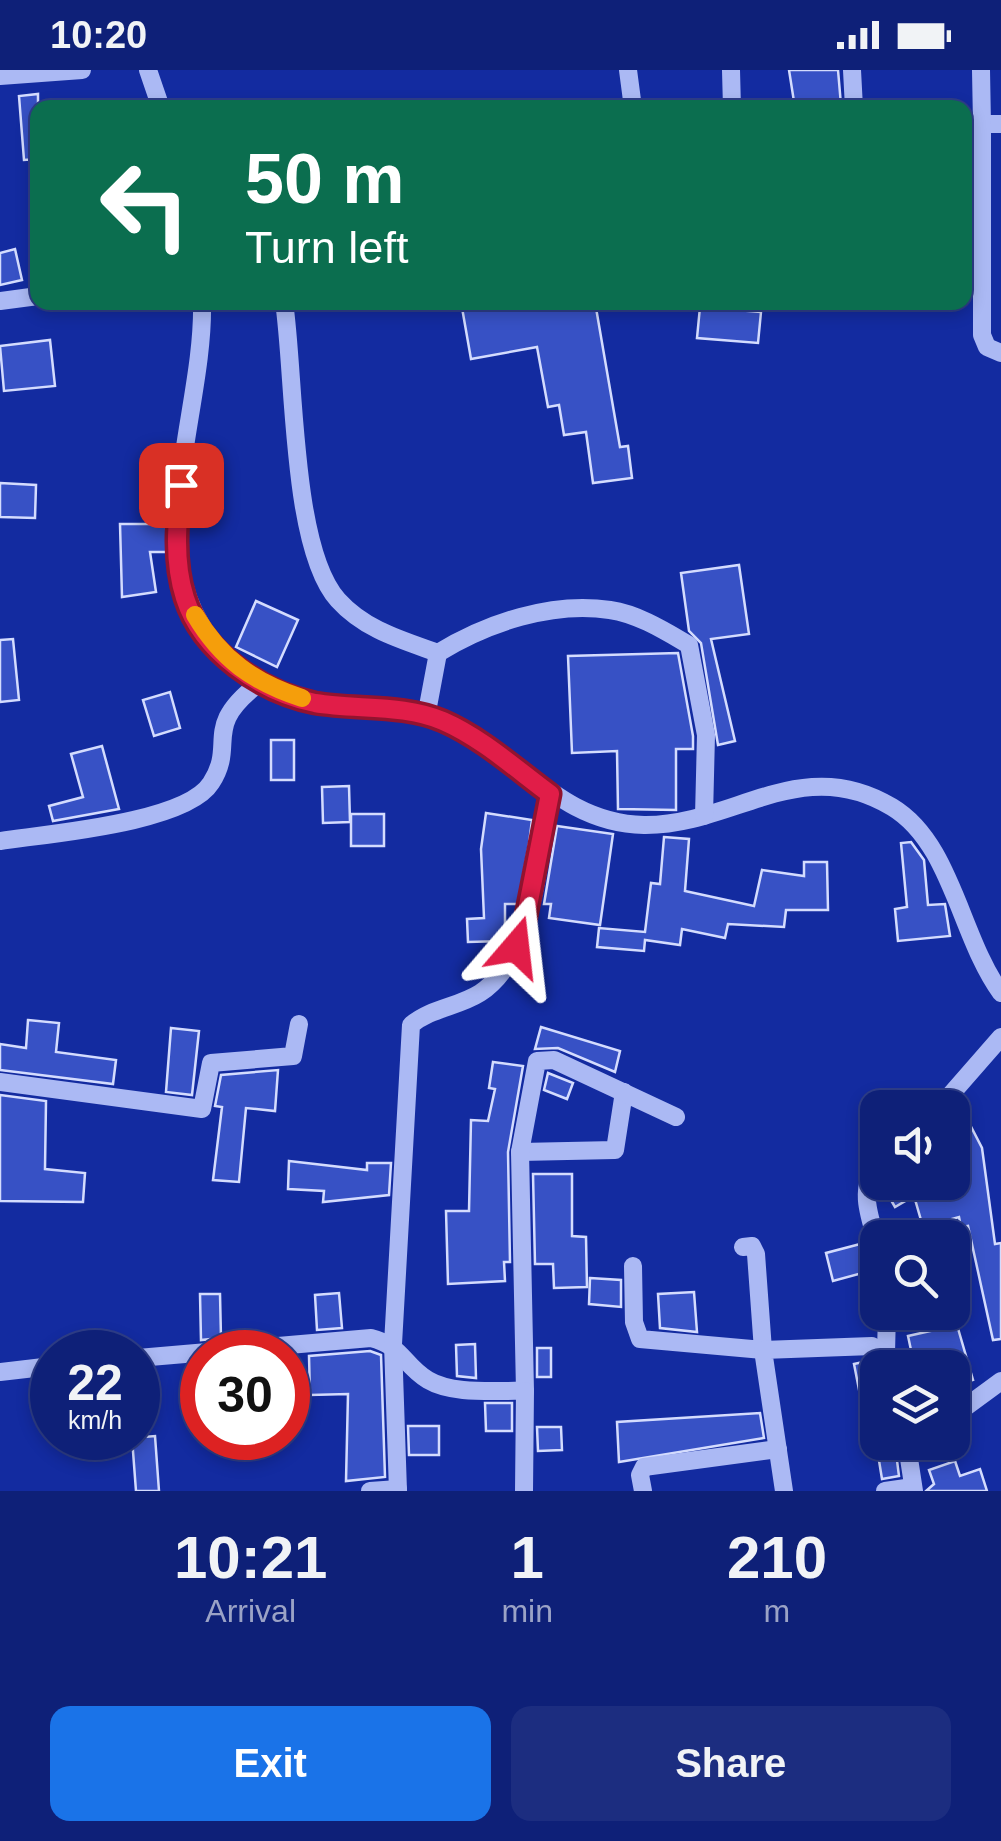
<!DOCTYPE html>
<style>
:root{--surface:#0e2078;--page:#1c2d80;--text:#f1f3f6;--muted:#9ba3c6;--line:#2e3e8a;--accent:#1a73e8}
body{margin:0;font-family:Helvetica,sans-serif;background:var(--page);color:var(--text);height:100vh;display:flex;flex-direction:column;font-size:38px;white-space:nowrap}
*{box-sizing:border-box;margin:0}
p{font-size:32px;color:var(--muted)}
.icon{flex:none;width:55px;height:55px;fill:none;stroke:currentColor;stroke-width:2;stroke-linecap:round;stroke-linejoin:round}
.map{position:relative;height:1421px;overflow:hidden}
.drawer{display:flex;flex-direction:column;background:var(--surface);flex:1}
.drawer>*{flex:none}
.guide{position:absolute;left:30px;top:30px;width:942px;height:210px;border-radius:20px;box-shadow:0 5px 15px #0003,0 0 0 2px var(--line);background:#0b6e4f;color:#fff;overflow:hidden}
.controls{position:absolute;left:860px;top:1020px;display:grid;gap:20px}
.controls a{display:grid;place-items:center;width:110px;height:110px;border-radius:20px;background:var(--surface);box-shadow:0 5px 15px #0003,0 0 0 2px var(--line);font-size:50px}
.speed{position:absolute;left:30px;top:1260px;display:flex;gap:20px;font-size:50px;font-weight:700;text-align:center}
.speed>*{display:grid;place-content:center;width:130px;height:130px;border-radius:50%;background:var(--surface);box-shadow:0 5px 15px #0003,0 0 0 2px var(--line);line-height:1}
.speed small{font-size:25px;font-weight:400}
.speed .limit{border:15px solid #d22;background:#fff;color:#111}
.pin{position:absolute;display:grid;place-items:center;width:85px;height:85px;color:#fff;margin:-42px;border-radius:20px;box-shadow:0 5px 15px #0006}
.me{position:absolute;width:110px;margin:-55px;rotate:17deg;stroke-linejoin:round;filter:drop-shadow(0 0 8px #0008)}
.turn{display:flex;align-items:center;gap:35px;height:210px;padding:0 50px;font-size:45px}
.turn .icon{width:130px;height:130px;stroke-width:2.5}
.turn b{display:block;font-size:70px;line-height:85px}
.eta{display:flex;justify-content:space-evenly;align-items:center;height:170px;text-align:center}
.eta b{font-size:60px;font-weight:600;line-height:70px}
.cta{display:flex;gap:20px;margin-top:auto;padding:20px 50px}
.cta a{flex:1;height:115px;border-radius:20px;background:var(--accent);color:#fff;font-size:40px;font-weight:600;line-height:115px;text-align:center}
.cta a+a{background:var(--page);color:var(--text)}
.status{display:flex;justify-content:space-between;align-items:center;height:70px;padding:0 50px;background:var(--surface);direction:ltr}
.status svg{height:28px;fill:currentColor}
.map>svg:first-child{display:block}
.building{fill:#3751c5;stroke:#d4dcfe;stroke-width:2.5}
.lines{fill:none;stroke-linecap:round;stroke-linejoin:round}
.minor{stroke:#abb9f4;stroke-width:18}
.route-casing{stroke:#92132f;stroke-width:25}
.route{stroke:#e11d48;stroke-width:18}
.slow{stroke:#f59e0b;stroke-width:18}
</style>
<div class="status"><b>10:20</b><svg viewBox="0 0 49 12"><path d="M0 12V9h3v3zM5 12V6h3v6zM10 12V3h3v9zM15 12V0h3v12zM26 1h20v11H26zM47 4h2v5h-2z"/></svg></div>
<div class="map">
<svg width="1001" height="1421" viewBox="0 0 1001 1421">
<rect width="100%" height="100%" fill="#132ba0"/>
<g class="building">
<polygon points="789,0 838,0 841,35 795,38"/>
<polygon points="38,24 38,89 24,90 19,26"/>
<polygon points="15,179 22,210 0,215 0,183"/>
<polygon points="461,232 595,232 620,377 628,376 632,408 593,413 586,362 564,365 559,335 548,337 537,277 471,289"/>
<polygon points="700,237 761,242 758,273 697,268"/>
<polygon points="50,270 55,316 4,321 0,276"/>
<polygon points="0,413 36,415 35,448 0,447"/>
<polygon points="120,454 166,454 167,482 150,482 156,522 122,527"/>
<polygon points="739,495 749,564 711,569 735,671 718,675 701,573 689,561 681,503"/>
<polygon points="256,531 298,550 277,597 236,577"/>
<polygon points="13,569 19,630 0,632 0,570"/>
<polygon points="678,583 693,666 693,679 676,679 676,740 618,739 617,681 572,683 568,586"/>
<polygon points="170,622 180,658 154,666 143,630"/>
<rect x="271" y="670" width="23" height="40"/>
<polygon points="102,676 119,739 53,751 49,736 83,727 71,684"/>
<polygon points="349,716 350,752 323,753 322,717"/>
<polygon points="486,743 532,750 529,774 518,834 505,834 505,871 468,872 467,849 484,848 481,779"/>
<rect x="351" y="744" width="33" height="32"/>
<polygon points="557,756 613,764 600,855 549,848 551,834 544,834"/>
<polygon points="664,767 689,769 685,821 754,836 762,800 804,806 804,792 827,792 828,840 786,840 784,857 728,854 725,868 682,859 680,875 645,870 644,881 597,877 599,858 645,862 651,813 660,814"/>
<polygon points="911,772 924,790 928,835 945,834 950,866 898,871 895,839 907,837 901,773"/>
<polygon points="28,950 59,953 56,982 116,990 113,1014 0,1000 0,974 26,978"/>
<polygon points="541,957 620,981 615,1002 558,978 535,979"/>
<polygon points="171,958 199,961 192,1025 166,1022"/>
<polygon points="493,992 523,996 508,1082 510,1192 504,1192 505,1211 448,1214 446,1141 469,1141 471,1050 488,1051 495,1019 489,1018"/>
<polygon points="278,1000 275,1041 246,1038 239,1112 213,1110 222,1037 215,1036 221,1005"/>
<polygon points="548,1003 573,1013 567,1029 544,1020"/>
<polygon points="0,1025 46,1031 45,1099 85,1103 83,1132 0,1131"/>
<polygon points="965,1045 982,1078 995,1174 1001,1173 1001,1269 993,1270 968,1156 961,1157 959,1147 923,1157 914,1126 895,1137 881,1113 958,1112 952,1051"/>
<polygon points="289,1091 367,1100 367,1093 391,1093 389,1125 323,1132 324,1121 288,1119"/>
<polygon points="533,1104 572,1104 572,1166 586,1167 587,1217 554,1218 553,1194 535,1194"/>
<polygon points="864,1173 877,1199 833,1211 826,1183"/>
<polygon points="590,1208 621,1210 621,1237 589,1234"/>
<polygon points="694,1222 697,1262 660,1258 658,1224"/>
<polygon points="339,1223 342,1258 317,1260 315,1225"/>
<polygon points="200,1224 220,1224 221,1268 201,1270"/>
<polygon points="957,1255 973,1310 952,1316 952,1298 934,1298 932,1290 914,1294 908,1266"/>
<polygon points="475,1274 476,1308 457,1306 456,1275"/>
<rect x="537" y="1278" width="14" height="29"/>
<polygon points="370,1281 381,1285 385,1407 346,1411 348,1324 310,1325 309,1286"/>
<polygon points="872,1290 878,1294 878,1370 869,1371 854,1294"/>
<polygon points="485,1333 512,1333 512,1361 486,1361"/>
<polygon points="760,1343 764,1368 619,1392 617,1352"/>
<polygon points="408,1356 439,1356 439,1385 409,1385"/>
<polygon points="537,1357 561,1357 562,1380 538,1381"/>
<polygon points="155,1366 159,1421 136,1421 132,1368"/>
<polygon points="876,1372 900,1372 896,1383 899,1406 882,1409"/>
<polygon points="955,1391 960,1406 980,1399 987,1421 926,1421 934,1414 929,1400"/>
</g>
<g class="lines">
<g class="minor">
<polyline points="148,0 161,38"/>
<polyline points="628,0 633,38"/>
<polyline points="731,0 732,38"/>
<polyline points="852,0 854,38"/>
<polyline points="981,0 982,54 1001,54"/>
<polyline points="0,6 82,0"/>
<polyline points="982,54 982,265 987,277 1001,283"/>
<polyline points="0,231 38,226"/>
<path d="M 202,232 C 205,349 128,503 232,591 C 241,599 250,610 261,615 C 318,641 380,631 438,649 C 514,673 553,753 644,755 C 733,756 801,682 892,737 C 952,773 960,867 1001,923"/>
<path d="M 284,232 C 295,305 291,478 338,530 C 365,560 402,570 438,583 C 487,553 552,531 610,540 C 638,544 665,561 689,575 L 706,665 L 704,746"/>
<polyline points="426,647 438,583"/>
<path d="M 0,771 C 46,764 186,753 211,713 C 237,673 201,658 258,614"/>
<polyline points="0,1012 202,1039 211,993 293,986 299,954"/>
<polyline points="939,1038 1001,967"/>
<polyline points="520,1082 615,1080 624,1022"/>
<path d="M 878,1093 C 858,1118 869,1146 878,1175"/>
<polyline points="633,1196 634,1252 640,1269 763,1280 756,1184 752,1176 743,1177"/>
<polyline points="886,1283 887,1242"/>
<path d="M 138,1288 L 371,1268 C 403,1276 403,1295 428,1310 C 453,1325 496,1320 525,1321 L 520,1082 L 537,991 L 554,990 L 676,1047"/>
<polyline points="0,1302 52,1296"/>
<polyline points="952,1347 1001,1311"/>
<polyline points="370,1421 398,1419"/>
<path d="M 398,1421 L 393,1274 L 411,955 C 431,938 458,937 480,923 C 537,885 538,785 549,724"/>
<polyline points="524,1421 525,1321"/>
<polyline points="643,1421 640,1405 644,1397 778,1379"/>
<polyline points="784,1421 763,1280 872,1276 886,1283 894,1298"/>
<polyline points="885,1421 913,1417"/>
<polyline points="914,1421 908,1382 921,1372"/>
</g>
</g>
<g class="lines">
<g class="route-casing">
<path id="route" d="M 181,415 C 177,452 173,491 185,528 C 202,582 261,622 315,633 C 357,640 404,634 443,651 C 482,668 516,699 550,724 L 524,856 L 516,877"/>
</g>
<use href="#route" class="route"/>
<path class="slow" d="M 195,545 C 221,589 253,612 302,628"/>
</g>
</svg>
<div class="controls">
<a><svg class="icon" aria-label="sound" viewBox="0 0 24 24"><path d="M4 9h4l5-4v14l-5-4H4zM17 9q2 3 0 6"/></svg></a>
<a><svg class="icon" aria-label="search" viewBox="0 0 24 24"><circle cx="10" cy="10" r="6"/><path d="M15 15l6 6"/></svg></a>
<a><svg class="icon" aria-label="layers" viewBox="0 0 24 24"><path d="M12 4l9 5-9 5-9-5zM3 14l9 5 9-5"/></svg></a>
</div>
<div class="speed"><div>22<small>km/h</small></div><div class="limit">30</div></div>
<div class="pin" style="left:181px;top:415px;background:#d93025"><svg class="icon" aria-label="arrive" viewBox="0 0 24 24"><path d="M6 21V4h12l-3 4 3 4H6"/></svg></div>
<svg class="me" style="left:516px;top:877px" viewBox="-20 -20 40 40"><path d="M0-17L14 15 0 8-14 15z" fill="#e11d48" stroke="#fff" stroke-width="4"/></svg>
<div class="guide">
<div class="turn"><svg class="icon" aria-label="left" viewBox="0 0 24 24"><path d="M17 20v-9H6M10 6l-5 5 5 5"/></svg><div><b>50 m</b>Turn left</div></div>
</div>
</div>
<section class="drawer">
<div class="eta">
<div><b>10:21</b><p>Arrival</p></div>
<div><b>1</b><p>min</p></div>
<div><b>210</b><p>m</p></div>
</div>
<div class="cta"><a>Exit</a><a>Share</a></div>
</section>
